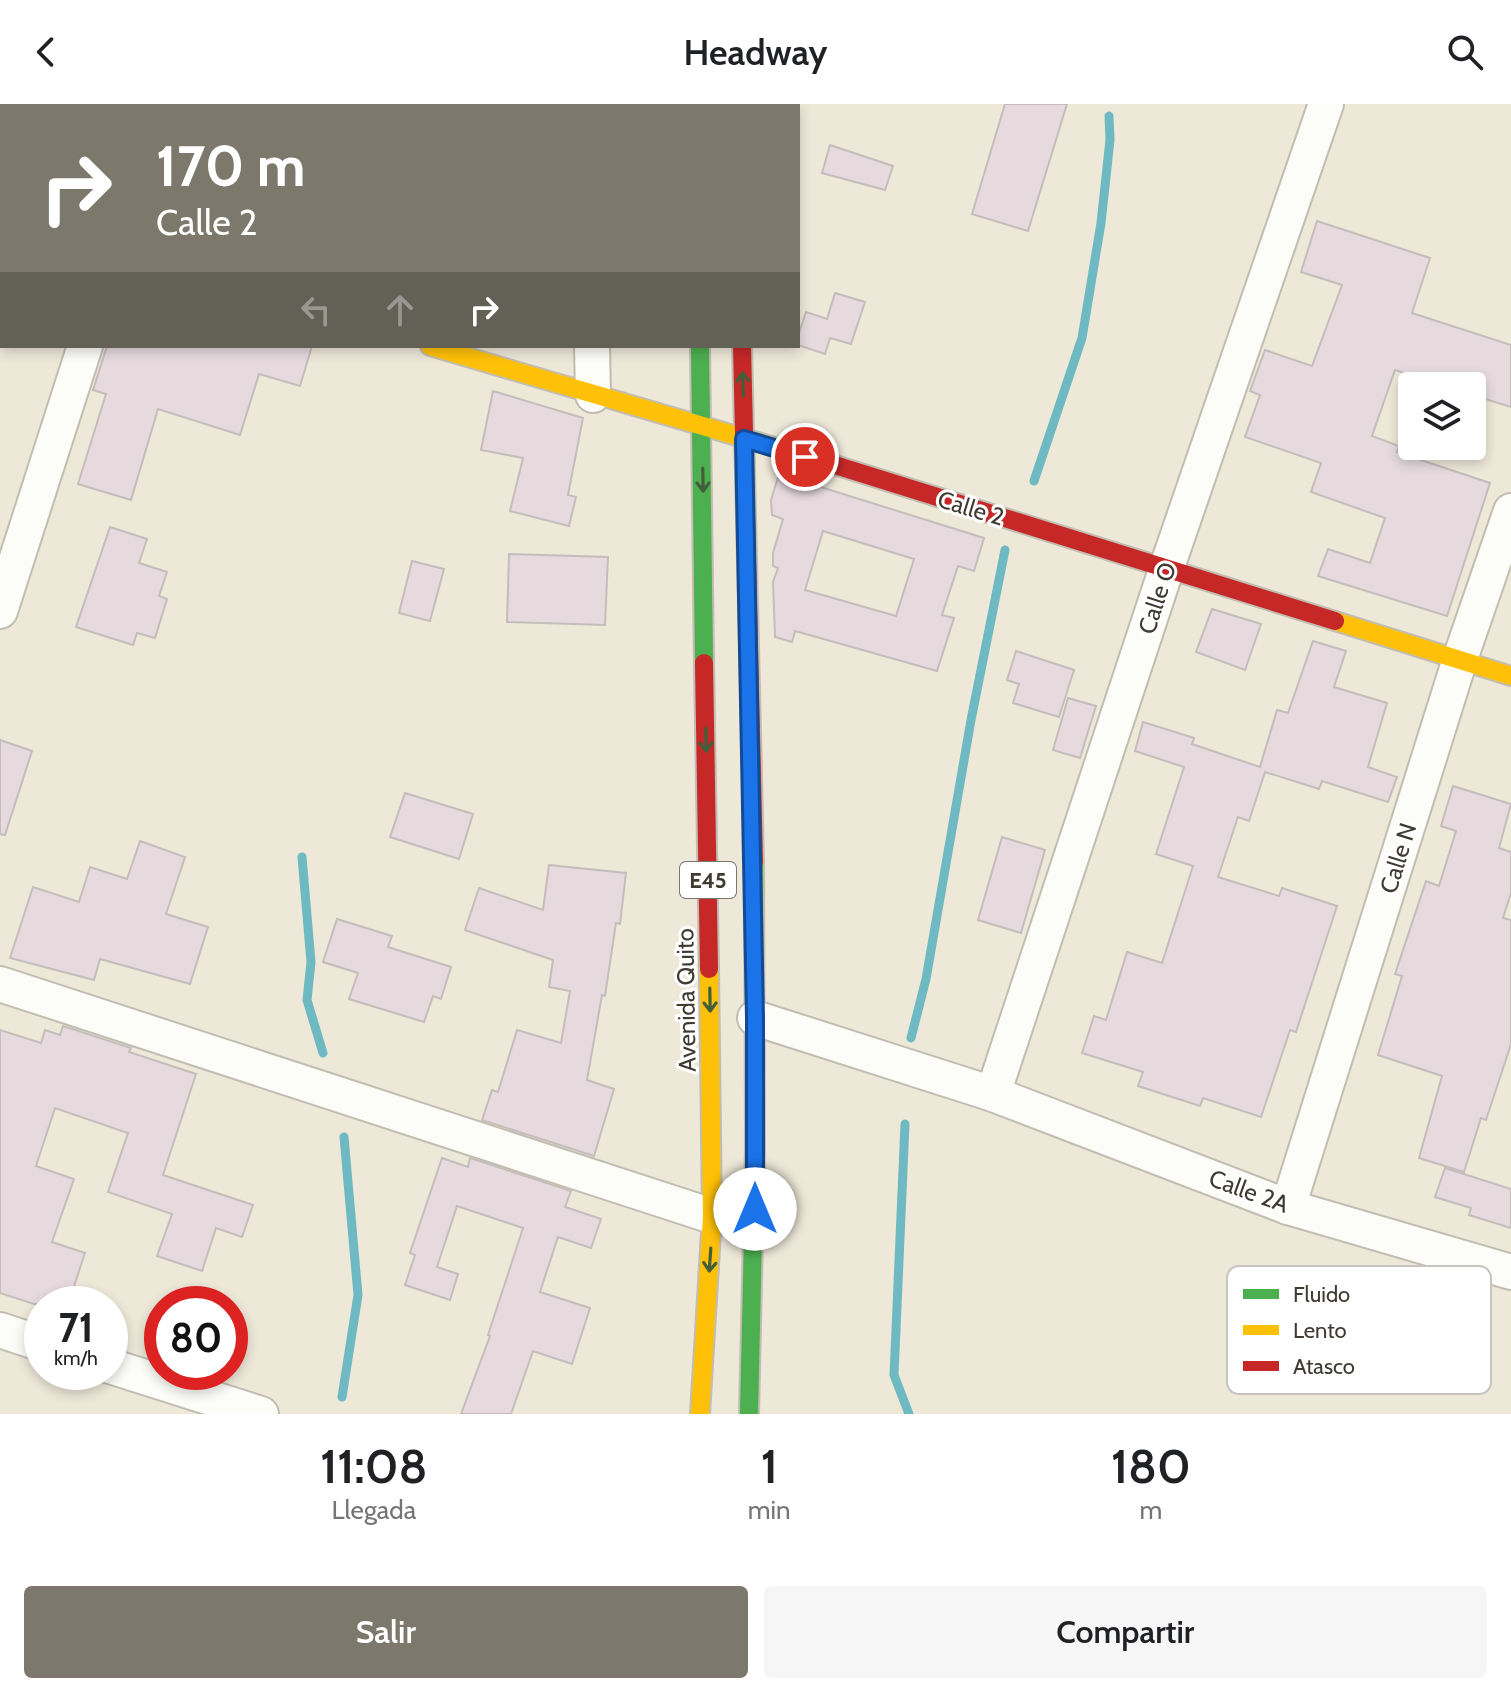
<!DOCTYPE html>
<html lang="es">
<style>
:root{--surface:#fff;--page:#f6f6f6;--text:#202124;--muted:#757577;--accent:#7c786b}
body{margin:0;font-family:Cabin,sans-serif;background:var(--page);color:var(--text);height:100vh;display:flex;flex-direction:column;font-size:30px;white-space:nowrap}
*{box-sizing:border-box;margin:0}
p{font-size:26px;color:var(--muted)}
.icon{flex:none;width:44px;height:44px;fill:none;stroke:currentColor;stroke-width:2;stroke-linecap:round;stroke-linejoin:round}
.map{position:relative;height:1310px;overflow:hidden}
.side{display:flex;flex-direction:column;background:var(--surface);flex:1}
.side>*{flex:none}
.hud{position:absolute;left:0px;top:0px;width:800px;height:244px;box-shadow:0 4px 12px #0003;background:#7c786b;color:#fff;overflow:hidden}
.controls{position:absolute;left:1398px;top:268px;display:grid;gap:16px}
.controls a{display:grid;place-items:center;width:88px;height:88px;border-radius:8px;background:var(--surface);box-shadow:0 4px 12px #0003;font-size:40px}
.speed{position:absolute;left:24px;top:1182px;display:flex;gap:16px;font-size:40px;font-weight:700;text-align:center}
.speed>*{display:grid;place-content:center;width:104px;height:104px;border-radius:50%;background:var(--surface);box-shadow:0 4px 12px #0003;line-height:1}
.speed small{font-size:20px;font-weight:400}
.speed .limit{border:12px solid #d22;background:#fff;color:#111}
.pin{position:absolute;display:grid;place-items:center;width:68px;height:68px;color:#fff;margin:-34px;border:4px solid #fff;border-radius:50%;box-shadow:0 2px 8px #0007}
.me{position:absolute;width:88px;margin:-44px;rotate:0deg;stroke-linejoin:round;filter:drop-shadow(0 0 6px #0008)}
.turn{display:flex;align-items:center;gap:28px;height:168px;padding:0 24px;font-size:36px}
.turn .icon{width:104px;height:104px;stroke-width:2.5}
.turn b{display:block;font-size:56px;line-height:68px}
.lanes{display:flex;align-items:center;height:76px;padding:0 24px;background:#0003;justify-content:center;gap:40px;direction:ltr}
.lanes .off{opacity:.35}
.eta{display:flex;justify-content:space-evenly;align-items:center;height:136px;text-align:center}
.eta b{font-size:48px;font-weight:600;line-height:56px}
.action{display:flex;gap:16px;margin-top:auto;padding:16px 24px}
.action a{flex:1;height:92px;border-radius:8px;background:var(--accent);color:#fff;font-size:32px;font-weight:600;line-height:92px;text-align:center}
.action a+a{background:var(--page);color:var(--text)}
header{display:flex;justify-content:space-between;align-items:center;height:104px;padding:0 24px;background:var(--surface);font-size:36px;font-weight:600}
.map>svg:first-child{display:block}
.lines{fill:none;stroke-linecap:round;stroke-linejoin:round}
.stream{stroke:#6fbac2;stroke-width:9}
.building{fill:#e6dade;stroke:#c4bdbb;stroke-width:2;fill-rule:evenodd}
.street-casing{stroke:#c1bdb1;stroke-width:38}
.fast-casing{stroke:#c1bdb1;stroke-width:22}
.slow-casing{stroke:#c1bdb1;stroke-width:22}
.jam-casing{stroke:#c1bdb1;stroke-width:22}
.street{stroke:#fcfcf9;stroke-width:34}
.fast{stroke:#4caf50;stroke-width:18}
.slow{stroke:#ffc107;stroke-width:18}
.jam{stroke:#c62828;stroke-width:18}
.oneway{stroke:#435e3a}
.route-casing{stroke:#114b97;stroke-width:20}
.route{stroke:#1a73e8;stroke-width:14}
.labels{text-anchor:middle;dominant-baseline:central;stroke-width:6;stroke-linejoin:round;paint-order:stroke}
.shield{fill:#fff;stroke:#79766e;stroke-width:2}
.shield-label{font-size:22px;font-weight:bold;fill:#3f3b30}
.street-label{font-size:24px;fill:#3f3b30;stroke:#fff}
.key{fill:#fff;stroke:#c5c4c1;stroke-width:2}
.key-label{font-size:22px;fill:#3f3b30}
</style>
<header><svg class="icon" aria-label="back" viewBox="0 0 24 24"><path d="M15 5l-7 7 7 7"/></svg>Headway<svg class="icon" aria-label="search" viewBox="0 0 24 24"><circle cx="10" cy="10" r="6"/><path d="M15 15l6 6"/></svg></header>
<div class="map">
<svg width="1511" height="1310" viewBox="0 0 1511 1310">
<rect width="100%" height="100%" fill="#eee8d9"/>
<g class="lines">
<g class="stream">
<polyline points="1034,377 1082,234 1101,119 1110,36 1109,12"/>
<polyline points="302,753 311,858 307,896 323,949"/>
<polyline points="911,934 926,875 971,616 1005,446"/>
<polyline points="905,1020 894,1271 909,1310"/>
<polyline points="342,1293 358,1191 344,1033"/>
</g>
</g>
<g class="building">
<polygon points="1005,0 1067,0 1028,127 972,110"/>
<polygon points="830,41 893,62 885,86 822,69"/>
<polygon points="1317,117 1430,154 1412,209 1511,241 1511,303 1472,291 1472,282 1446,282 1395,266 1372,332 1399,342 1397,348 1490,379 1447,512 1318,472 1328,445 1370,459 1385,414 1311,388 1321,359 1245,333 1260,291 1250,287 1265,246 1312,262 1342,181 1301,168"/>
<polygon points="835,189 865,198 851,240 830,234 825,250 798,241 798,232 806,208 827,215"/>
<polygon points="107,242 312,242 300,282 259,270 240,331 158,305 131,396 78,380 106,290 93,286"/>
<polygon points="493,287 583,314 568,391 576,393 569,422 510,407 523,354 481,346"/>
<path d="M 779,370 L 984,434 L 974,467 L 958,462 L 942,511 L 954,514 L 937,567 L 795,527 L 792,538 L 775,533 L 773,478 L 778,464 L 773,462 L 773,449 L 783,415 L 772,411 L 771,396 ZM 823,427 L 914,455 L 896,512 L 805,486 Z"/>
<polygon points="110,423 147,435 139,459 167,468 159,492 167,495 155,534 137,529 133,541 76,523"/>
<polygon points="509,450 608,453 605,521 507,518"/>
<polygon points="412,457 444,465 430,517 399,509"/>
<polygon points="1212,505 1261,520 1245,566 1196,548"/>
<polygon points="1313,537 1346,547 1334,583 1387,599 1368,663 1397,673 1388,698 1322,677 1319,685 1265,668 1249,717 1238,713 1218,773 1279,792 1282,784 1337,802 1296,928 1290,926 1261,1013 1203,994 1200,1002 1138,982 1143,968 1082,949 1094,912 1106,916 1127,848 1162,859 1193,762 1156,750 1184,663 1135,647 1143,618 1194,634 1192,640 1260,663 1277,606 1288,609"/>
<polygon points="1016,547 1074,566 1059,613 1013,599 1019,580 1007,576"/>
<polygon points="1068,594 1096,602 1080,654 1053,646"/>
<polygon points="0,636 32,647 5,731 0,730"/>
<polygon points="1453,682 1511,700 1499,744 1511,748 1511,789 1503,814 1511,816 1511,940 1486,1016 1481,1014 1464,1068 1419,1054 1442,972 1378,951 1402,872 1395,870 1426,777 1439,782 1456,727 1441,722"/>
<polygon points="405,689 473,710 459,755 390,733"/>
<polygon points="1002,733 1045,746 1021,829 978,816"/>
<polygon points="140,737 185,753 166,810 208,823 190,880 100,855 94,876 10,854 33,783 79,798 90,763 127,775"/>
<polygon points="549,761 626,769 620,820 616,819 605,892 602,891 587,976 614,985 594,1052 482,1016 492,986 498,988 517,926 561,939 570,887 549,883 553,856 465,826 479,784 543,806"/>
<polygon points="337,815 392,832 388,843 451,863 441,895 433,892 424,918 349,895 358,869 323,858"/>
<polygon points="63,922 131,944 129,948 196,970 163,1071 253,1101 242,1133 216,1124 202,1167 157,1152 172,1110 108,1088 128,1029 55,1004 36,1062 74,1075 52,1138 85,1149 68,1200 34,1200 0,1189 0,926 41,939 45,926 60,931"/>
<polygon points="442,1054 468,1063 470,1054 571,1087 565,1103 601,1115 591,1144 558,1133 540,1188 590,1204 572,1260 533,1247 511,1310 461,1310 490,1232 488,1231 523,1124 457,1102 437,1163 458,1170 450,1196 405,1181 415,1151 410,1149"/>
<polygon points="1445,1064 1511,1085 1511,1124 1469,1111 1471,1104 1435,1093"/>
</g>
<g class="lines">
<g class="street-casing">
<g id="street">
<polyline points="588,0 588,2"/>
<polyline points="0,112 2,113"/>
<polyline points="592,242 593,291"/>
<polyline points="0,507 85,242"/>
<polyline points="0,880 712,1112"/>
<polyline points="755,914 993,990 1288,1103 1511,1168"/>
<polyline points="993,990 1167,463 1326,0"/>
<polyline points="1288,1103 1460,555 1511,407"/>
<polyline points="0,1226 42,1240"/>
<polyline points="110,1262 261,1310"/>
</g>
</g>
<g class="fast-casing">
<g id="fast">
<polyline points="694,0 694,2"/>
<polyline points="700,242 704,559"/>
<polyline points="749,1310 755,1043 754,758"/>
</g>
</g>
<g class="slow-casing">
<g id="slow">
<polyline points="430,242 822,357"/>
<polyline points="1335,517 1511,572"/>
<polyline points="700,1310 712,1112 709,865"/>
</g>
</g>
<g class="jam-casing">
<g id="jam">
<polyline points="735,0 735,2"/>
<polyline points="742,242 754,758"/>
<polyline points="822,357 1335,517"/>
<polyline points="704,559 709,865"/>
</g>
</g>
<use href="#street" class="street"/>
<use href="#fast" class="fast"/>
<use href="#slow" class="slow"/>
<use href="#jam" class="jam"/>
</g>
<defs><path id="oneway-shaft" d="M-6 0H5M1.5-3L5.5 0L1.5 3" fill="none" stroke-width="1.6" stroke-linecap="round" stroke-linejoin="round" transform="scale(2)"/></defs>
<g class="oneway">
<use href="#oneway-shaft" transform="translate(743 280) rotate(-92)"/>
<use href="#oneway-shaft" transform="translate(703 376) rotate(89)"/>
<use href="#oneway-shaft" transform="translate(706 636) rotate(89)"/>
<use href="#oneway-shaft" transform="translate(710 896) rotate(89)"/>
<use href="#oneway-shaft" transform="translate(710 1156) rotate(94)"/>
</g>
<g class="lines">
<g class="route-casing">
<polyline id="route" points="755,1105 755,914 744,335 805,353"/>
</g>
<use href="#route" class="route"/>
</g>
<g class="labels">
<rect class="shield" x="680" y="758" width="56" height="36" rx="6"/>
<g class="shield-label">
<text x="708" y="776">E45</text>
</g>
<g class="street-label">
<text transform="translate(971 404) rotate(17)">Calle 2</text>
<text transform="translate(1157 494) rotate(-72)">Calle O</text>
<text transform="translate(1398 754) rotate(-73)">Calle N</text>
<text transform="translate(686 896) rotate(-91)">Avenida Quito</text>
<text transform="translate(1249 1087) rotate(20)">Calle 2A</text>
</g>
</g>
<rect x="1227" y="1162" width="264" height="128" rx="12" class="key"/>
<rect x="1243" y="1185" width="36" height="10" fill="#4caf50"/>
<rect x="1243" y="1221" width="36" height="10" fill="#ffc107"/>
<rect x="1243" y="1257" width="36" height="10" fill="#c62828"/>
<g class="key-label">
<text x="1293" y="1198">Fluido</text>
<text x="1293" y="1234">Lento</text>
<text x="1293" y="1270">Atasco</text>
</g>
</svg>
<div class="controls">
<a><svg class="icon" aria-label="layers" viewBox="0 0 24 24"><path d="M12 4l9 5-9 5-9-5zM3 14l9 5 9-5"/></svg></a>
</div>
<div class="speed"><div>71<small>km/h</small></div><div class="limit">80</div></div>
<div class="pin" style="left:805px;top:353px;background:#d93025"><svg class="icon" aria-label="arrive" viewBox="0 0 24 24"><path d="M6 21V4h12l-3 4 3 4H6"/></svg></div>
<svg class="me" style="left:755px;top:1105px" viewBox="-20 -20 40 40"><circle r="19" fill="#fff"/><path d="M0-13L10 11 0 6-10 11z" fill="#1a73e8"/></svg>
<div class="hud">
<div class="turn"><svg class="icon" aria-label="right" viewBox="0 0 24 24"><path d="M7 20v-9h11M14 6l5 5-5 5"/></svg><div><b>170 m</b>Calle 2</div></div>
<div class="lanes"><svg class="icon off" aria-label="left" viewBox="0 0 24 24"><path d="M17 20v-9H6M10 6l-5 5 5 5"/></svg><svg class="icon off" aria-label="ahead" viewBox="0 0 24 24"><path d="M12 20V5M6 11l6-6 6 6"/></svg><svg class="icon" aria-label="right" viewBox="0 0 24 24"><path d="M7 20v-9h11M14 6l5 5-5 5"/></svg></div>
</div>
</div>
<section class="side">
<div class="eta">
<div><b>11:08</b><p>Llegada</p></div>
<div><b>1</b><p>min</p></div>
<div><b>180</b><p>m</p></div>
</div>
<div class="action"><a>Salir</a><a>Compartir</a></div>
</section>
